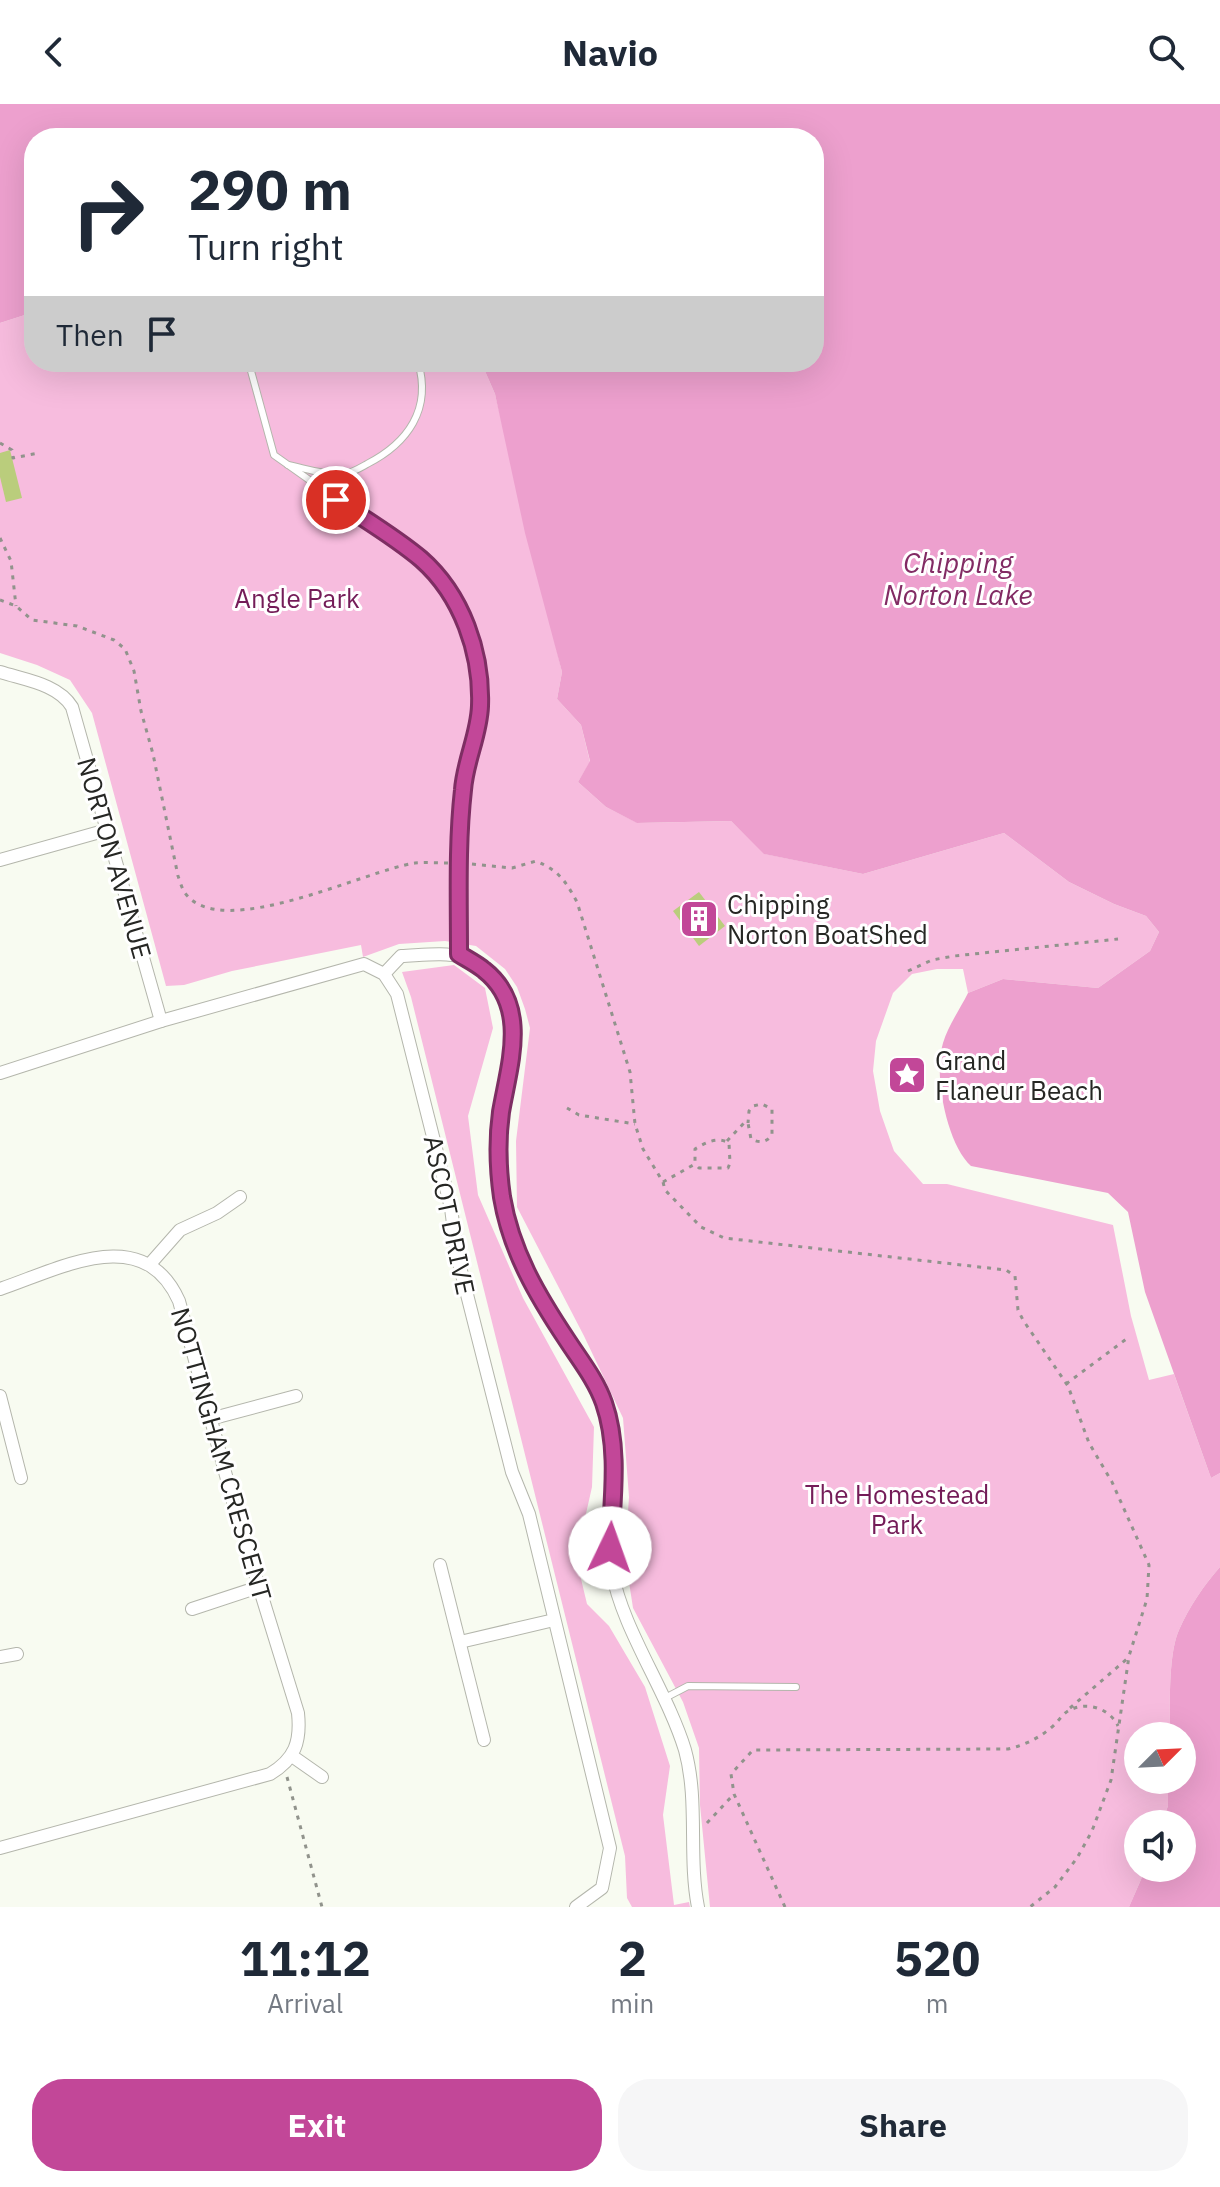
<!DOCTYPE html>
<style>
:root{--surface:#fff;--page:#f6f6f7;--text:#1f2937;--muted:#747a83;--accent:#c24798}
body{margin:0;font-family:"IBM Plex Sans",sans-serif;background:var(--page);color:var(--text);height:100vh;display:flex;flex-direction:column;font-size:30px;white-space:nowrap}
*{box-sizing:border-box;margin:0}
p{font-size:26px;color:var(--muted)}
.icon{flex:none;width:44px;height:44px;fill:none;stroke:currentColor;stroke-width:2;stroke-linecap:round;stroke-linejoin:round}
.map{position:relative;height:1803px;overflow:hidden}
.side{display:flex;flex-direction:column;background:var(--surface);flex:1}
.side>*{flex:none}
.top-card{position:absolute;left:24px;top:24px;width:800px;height:244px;border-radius:32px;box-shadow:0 8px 32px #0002;background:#fff;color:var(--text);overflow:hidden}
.needle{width:52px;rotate:66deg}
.tools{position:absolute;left:1124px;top:1618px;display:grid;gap:16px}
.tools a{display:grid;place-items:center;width:72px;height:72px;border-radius:50%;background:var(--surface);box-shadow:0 8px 32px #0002;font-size:40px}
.pin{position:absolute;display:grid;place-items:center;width:68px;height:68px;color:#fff;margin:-34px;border:4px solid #fff;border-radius:50%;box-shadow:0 2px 8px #0007}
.me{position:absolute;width:88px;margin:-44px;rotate:3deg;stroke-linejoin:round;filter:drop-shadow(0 0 6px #0008)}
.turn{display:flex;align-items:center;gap:28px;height:168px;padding:0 32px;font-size:36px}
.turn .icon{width:104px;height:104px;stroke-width:2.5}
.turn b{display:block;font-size:56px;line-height:68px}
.then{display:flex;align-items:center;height:76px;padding:0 32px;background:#0003;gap:16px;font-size:30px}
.eta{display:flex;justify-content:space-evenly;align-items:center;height:136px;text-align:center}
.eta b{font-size:48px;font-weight:700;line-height:56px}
.primary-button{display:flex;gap:16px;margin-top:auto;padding:16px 32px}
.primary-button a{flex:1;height:92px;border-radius:32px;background:var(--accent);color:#fff;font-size:32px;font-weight:700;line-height:92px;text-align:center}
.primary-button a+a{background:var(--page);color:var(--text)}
header{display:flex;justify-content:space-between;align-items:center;height:104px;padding:0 32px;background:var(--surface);font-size:36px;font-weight:700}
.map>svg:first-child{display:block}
.green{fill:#f7bcde}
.water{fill:#eda0ce}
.building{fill:#bacd7c}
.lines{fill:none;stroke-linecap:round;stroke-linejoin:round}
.service-casing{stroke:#b4b6ac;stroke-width:8}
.minor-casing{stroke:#b4b6ac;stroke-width:14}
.path{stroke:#91938c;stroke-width:3;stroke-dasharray:4 6;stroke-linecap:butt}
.service{stroke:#fff;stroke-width:6}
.minor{stroke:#fff;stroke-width:12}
.route-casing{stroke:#7e2e63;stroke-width:20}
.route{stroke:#c24798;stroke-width:14}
.labels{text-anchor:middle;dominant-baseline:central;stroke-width:6;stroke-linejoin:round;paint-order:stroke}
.park-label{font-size:26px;fill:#741c58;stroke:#fff}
.street-label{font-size:26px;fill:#262724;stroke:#fff}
.poi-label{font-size:26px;fill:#262724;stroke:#fff;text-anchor:start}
.water-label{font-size:28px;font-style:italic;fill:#822b64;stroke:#fff}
</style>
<header><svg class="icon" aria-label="back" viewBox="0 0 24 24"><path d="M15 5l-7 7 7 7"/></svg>Navio<svg class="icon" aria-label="search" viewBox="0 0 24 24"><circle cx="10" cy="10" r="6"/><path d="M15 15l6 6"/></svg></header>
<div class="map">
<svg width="1220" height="1803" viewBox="0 0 1220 1803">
<rect width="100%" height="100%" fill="#f8fbf1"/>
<g class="green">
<path d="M 34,208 L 34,258 L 481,258 L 495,290 L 562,568 L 557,595 L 581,621 L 590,658 L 578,678 L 606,703 L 638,719 L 731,717 L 765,750 L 863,770 L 1004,729 L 1069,778 L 1114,800 L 1146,812 L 1159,828 L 1150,847 L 1098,884 L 1003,875 L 968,889 L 963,865 L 937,865 L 912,870 L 893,889 L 876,937 L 873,967 L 880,1007 L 894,1047 L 923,1080 L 947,1080 L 1113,1121 L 1131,1212 L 1149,1276 L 1174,1270 L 1211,1374 L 1220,1369 L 1220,1463 C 1204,1481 1189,1503 1179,1526 C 1168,1550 1170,1604 1170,1632 L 1138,1632 L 1138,1676 L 1168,1676 L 1168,1702 L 1161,1720 L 1138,1720 L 1138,1764 L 1146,1764 L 1129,1803 L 710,1803 L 700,1701 L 699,1644 L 683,1598 L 633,1504 L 625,1452 L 629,1393 L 623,1314 L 584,1232 L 517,1103 L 516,1037 L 530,924 L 525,905 L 517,883 L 505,865 L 476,842 L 445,837 L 399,840 L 363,853 L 361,841 L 232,867 L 184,881 L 166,882 L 92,609 L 70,576 L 37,561 L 0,549 L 0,219 Z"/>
<polygon points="454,861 485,884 493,924 468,1012 478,1091 523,1194 594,1323 592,1383 576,1454 587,1500 609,1522 645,1583 670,1662 663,1711 674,1801 689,1798 690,1803 632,1803 627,1794 625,1752 411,893 402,868"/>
</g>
<g class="water">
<path d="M 0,0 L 1220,0 L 1220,1369 L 1211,1374 L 1145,1188 L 1128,1108 L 1108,1089 L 971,1062 C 947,1040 933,971 943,939 C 948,922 960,905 968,889 L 1003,875 L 1098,884 L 1150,847 L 1159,828 L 1146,812 L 1114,800 L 1069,778 L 1004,729 L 863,770 L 764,750 L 731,717 L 637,719 L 606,703 L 578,678 L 590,657 L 581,621 L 557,595 L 562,568 L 525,429 L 495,290 L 481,258 L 814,258 L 814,34 L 34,34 L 34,208 L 0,219 Z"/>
<path d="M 1220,1463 L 1220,1803 L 1129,1803 L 1146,1764 L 1182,1764 L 1182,1720 L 1161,1720 L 1168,1702 L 1168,1676 L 1182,1676 L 1182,1632 L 1170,1632 C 1170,1604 1168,1550 1179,1526 C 1189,1503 1204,1481 1220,1463 Z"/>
</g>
<g class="building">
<polygon points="10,346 22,394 6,398 0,373 0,349"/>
<polygon points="699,788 725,822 699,842 673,807"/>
</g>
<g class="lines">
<g class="service-casing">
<g id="service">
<polyline points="251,258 251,267 274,351 421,455 455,496 467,521 474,545 480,604 475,641 463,683 459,850"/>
<path d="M 288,361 C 304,364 327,372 344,370 C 352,369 360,364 367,360 C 408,339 432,305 418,258"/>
<polyline points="336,395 334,381 343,370"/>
<polyline points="665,1594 688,1582 796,1583"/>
</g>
</g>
<g class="minor-casing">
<g id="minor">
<path d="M 0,568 C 25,576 58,580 72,603 L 161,917"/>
<polyline points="0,756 107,726"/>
<path d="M 384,870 L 401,852 C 443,850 476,842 501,886 C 528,932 502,985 499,1034 C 496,1064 501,1095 508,1124 C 520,1167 546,1204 571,1241 C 583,1259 597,1278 604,1299 C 623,1354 603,1411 612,1467 C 622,1525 667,1587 685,1646 C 699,1697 688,1752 698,1803"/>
<polyline points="0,969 161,917 364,860 384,870 397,890 451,1104 457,1151 512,1368 529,1410 610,1744 602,1784 576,1803"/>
<polyline points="150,1160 180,1126 217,1109 240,1093"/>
<path d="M 0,1185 C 60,1165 143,1117 179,1197 L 235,1405 L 298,1609 C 301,1638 295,1655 270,1670 L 0,1744"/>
<polyline points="0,1292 21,1374"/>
<polyline points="210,1315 296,1292"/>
<polyline points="440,1461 484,1636"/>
<polyline points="192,1505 259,1483"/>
<polyline points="460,1538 554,1516"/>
<polyline points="0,1553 17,1550"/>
<polyline points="292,1652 322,1673"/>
</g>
</g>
<g class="path">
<polyline points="0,339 12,346 13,354 39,349"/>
<polyline points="0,434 11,457 16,502"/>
<path d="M 0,496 L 16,502 L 32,516 L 77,522 L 114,536 L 125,545 L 134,567 L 141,607 L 153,650 L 178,772 C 180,777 182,785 185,789 C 221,839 366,766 415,759 C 427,758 440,759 452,759"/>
<path d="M 472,760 L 512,764 L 536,757 C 559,767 565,776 577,798 L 630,968 L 635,1020 L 643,1045 L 663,1078 L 665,1086 L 701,1123 L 724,1134 L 1006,1166 L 1015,1172 L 1018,1206 L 1023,1216 L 1068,1282 L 1089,1339 L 1112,1378 L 1149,1461 L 1147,1495 L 1129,1552 L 1111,1676 L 1092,1727 L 1077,1754 L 1055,1783 L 1030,1803"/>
<polyline points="908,867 932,856 954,852 1118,835"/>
<polyline points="567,1004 579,1011 635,1020"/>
<path d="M 727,1037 L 744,1019 L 748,1019 L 751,1035 C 759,1039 766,1039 772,1031 L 772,1005 L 762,1000 L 753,1002 L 749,1007 L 748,1019"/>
<path d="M 663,1078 L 695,1060 L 695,1045 C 705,1039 717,1032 729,1039 L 730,1059 L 728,1064 L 699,1064 L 695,1060"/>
<polyline points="1066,1280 1129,1233"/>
<polyline points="1070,1604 1128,1554"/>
<polyline points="287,1673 322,1803"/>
<polyline points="707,1719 734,1690"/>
<path d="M 785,1803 L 734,1690 L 731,1670 L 753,1646 L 1008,1645 C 1025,1641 1039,1634 1052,1623 C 1059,1617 1063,1609 1070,1606 C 1088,1597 1110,1605 1118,1622"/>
</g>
<use href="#service" class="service"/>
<use href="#minor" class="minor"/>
</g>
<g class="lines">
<g class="route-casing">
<path id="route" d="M 336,396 C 364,415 395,433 421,455 C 462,491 482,549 480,602 C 479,631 465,657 463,686 C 457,739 459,795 459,850 C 467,855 477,860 484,866 C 530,902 509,961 501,1008 C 497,1037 498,1065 502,1093 C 511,1147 537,1191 567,1236 C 580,1256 596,1276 604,1299 C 620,1345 612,1396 610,1444"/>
</g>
<use href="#route" class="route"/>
</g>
<defs>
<g id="building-square" transform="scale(2)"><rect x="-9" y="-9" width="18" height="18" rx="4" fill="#c24798" stroke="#fff"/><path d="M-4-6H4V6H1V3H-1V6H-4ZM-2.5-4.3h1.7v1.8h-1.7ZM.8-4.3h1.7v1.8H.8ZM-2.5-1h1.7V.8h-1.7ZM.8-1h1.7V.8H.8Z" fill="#fff"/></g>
<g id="sight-square" transform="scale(2)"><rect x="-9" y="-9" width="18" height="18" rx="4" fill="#c24798" stroke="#fff"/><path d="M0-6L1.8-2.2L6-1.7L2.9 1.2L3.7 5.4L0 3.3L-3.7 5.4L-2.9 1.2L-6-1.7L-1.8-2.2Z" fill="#fff"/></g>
</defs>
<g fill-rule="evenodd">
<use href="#building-square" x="699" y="815"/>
<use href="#sight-square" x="907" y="971"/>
</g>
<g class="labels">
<g class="park-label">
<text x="297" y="494">Angle Park</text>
<text x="897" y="1390">The Homestead<tspan x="897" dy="30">Park</tspan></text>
</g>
<g class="street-label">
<text transform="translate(115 754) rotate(74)">NORTON AVENUE</text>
<text transform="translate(450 1111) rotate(78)">ASCOT DRIVE</text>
<text transform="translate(222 1350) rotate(74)">NOTTINGHAM CRESCENT</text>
</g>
<g class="poi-label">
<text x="727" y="800">Chipping<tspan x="727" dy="30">Norton BoatShed</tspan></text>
<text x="935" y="956">Grand<tspan x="935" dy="30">Flaneur Beach</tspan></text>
</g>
<g class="water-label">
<text x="958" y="458">Chipping<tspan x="958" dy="32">Norton Lake</tspan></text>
</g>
</g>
</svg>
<div class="tools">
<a><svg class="needle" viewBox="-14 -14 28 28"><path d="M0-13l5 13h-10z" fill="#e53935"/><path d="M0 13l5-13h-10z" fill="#747a83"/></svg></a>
<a><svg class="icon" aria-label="sound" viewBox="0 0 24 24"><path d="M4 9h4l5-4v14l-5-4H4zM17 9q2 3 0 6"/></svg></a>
</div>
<div class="pin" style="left:336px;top:396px;background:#d93025"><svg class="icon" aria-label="arrive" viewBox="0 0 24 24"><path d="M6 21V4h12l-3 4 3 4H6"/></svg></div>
<svg class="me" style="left:610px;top:1444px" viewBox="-20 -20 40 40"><circle r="19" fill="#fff"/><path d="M0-13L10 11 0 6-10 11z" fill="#c24798"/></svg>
<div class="top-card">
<div class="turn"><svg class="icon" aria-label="right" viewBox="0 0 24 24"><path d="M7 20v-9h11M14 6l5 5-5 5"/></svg><div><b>290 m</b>Turn right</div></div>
<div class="then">Then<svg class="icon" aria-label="arrive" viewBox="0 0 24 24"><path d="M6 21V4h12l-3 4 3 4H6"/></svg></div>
</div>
</div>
<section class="side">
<div class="eta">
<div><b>11:12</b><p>Arrival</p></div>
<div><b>2</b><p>min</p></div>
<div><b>520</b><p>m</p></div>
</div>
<div class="primary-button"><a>Exit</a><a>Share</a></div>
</section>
